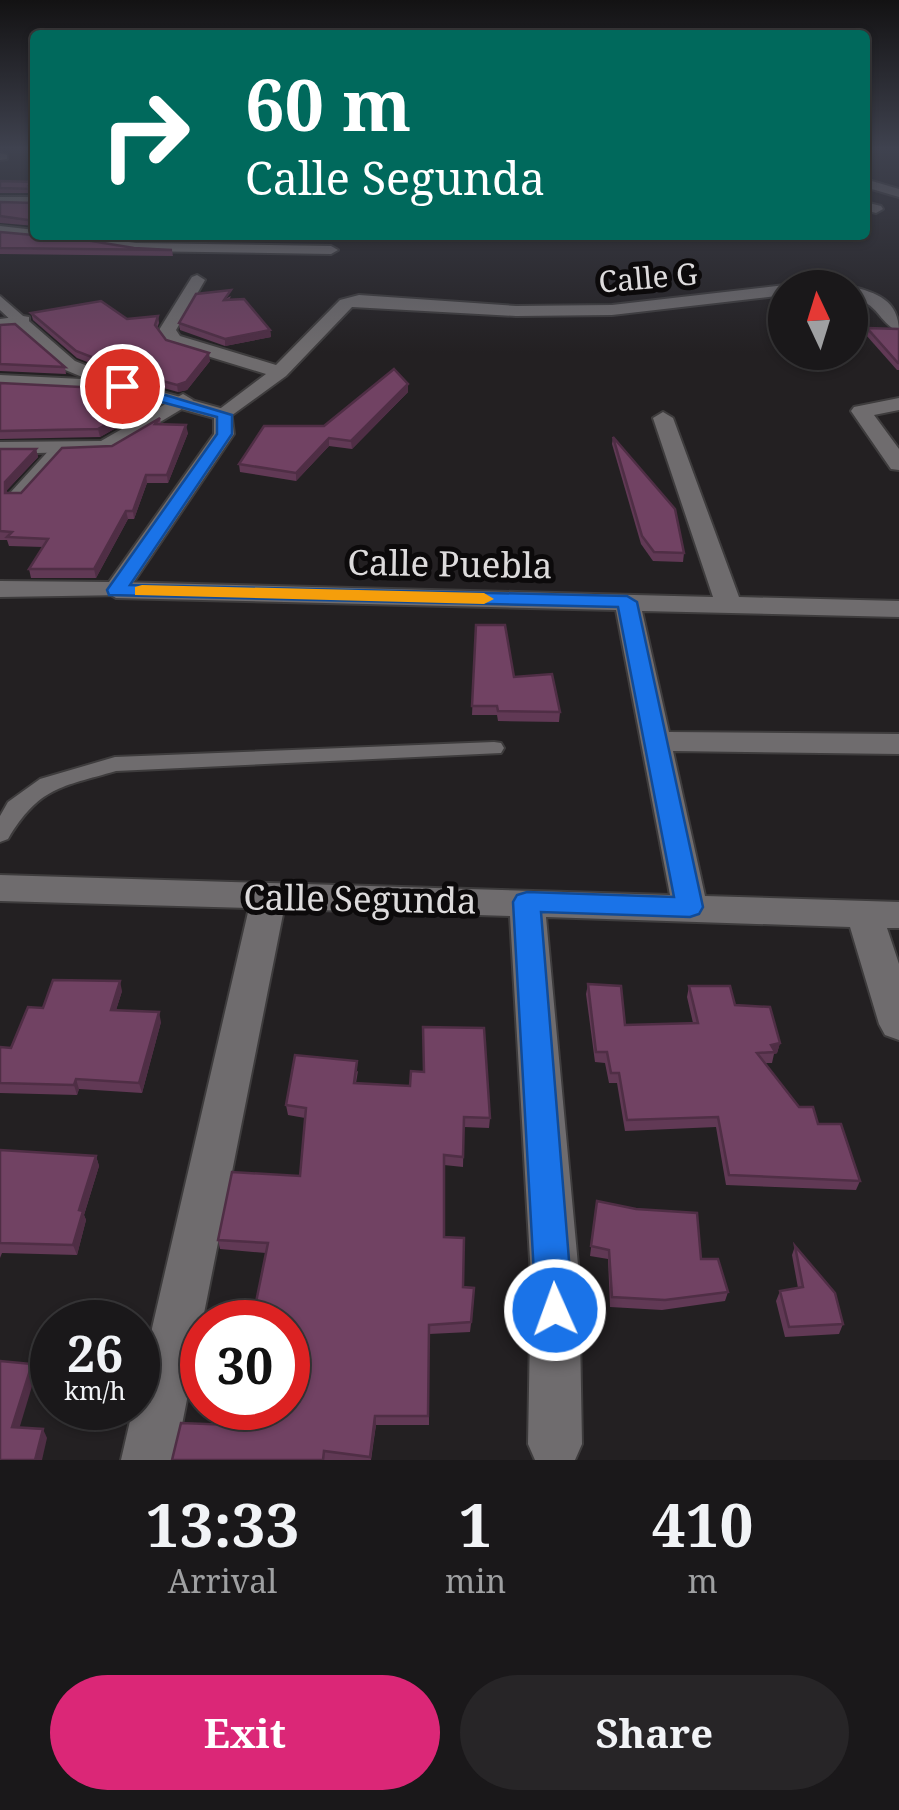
<!DOCTYPE html>
<style>
:root{--surface:#1a181a;--page:#272527;--text:#f1f3f6;--muted:#9fa0a2;--line:#383739;--accent:#db2777}
body{margin:0;font-family:"Noto Serif",serif;background:var(--page);color:var(--text);height:100vh;display:flex;flex-direction:column;font-size:38px;white-space:nowrap}
*{box-sizing:border-box;margin:0}
p{font-size:32px;color:var(--muted)}
.icon{flex:none;width:55px;height:55px;fill:none;stroke:currentColor;stroke-width:2;stroke-linecap:round;stroke-linejoin:round}
.map{position:relative;height:1460px;overflow:hidden}
.sheet{display:flex;flex-direction:column;background:var(--surface);flex:1}
.sheet>*{flex:none}
.top-card{position:absolute;left:30px;top:30px;width:840px;height:210px;border-radius:10px;box-shadow:0 2px 8px #0004,0 0 0 2px var(--line);background:#00695c;color:#fff;overflow:hidden}
.needle{width:65px;rotate:356deg}
.tools{position:absolute;left:768px;top:270px;display:grid;gap:20px}
.tools a{display:grid;place-items:center;width:100px;height:100px;border-radius:50%;background:var(--surface);box-shadow:0 2px 8px #0004,0 0 0 2px var(--line);font-size:50px}
.speed{position:absolute;left:30px;top:1300px;display:flex;gap:20px;font-size:50px;font-weight:700;text-align:center}
.speed>*{display:grid;place-content:center;width:130px;height:130px;border-radius:50%;background:var(--surface);box-shadow:0 2px 8px #0004,0 0 0 2px var(--line);line-height:1}
.speed small{font-size:25px;font-weight:400}
.speed .limit{border:15px solid #d22;background:#fff;color:#111}
.pin{position:absolute;display:grid;place-items:center;width:85px;height:85px;color:#fff;margin:-42px;border:5px solid #fff;border-radius:50%;box-shadow:0 2px 10px #0007}
.me{position:absolute;width:110px;margin:-55px;rotate:358deg;stroke-linejoin:round;filter:drop-shadow(0 0 8px #0008)}
.turn{display:flex;align-items:center;gap:35px;height:210px;padding:0 50px;font-size:45px}
.turn .icon{width:130px;height:130px;stroke-width:2.5}
.turn b{display:block;font-size:70px;line-height:85px}
.eta{display:flex;justify-content:space-evenly;align-items:center;height:170px;text-align:center}
.eta b{font-size:60px;font-weight:700;line-height:70px}
.primary-button{display:flex;gap:20px;margin-top:auto;padding:20px 50px}
.primary-button a{flex:1;height:115px;border-radius:60px;background:var(--accent);color:#fff;font-size:40px;font-weight:700;line-height:115px;text-align:center}
.primary-button a+a{background:var(--page);color:var(--text)}
.map>svg:first-child{display:block}
.lines{fill:none;stroke-linecap:round;stroke-linejoin:round}
.lane-casing{stroke:#3e3c3d;stroke-width:4}
.street-casing{stroke:#3e3c3d;stroke-width:4}
.secondary-casing{stroke:#3e3c3d;stroke-width:4}
.lane{fill:#6f6c6e;fill-rule:evenodd}
.street{fill:#6f6c6e;fill-rule:evenodd}
.secondary{fill:#6f6c6e;fill-rule:evenodd}
.wall{fill:#613955}
.shaded-wall{fill:#4f2e45}
.building{fill:#714263;stroke:#4f2e45;stroke-width:2.5}
.route{fill:#1a73e8;stroke:#114b97;stroke-width:2.5}
.slow{fill:#f59e0b}
.labels{text-anchor:middle;dominant-baseline:central;stroke-width:10;stroke-linejoin:round;paint-order:stroke}
.far-street-label{font-size:30px;fill:#dddbdc;stroke:#0c0a0b}
.street-label{font-size:35px;fill:#dddbdc;stroke:#0c0a0b}
</style>
<div class="map">
<svg width="899" height="1460" viewBox="0 0 899 1460">
<rect width="100%" height="100%" fill="#232022"/>
<g class="lines">
<g class="lane-casing">
<g id="lane">
<polygon points="52,447 64,450 20,499 10,499 10,493"/>
<path d="M 494,742 L 501,743 L 504,748 L 501,753 L 116,771 C 61,787 39,787 8,839 L 0,842 L 0,816 L 8,802 L 40,779 L 115,757 Z"/>
</g>
</g>
<g class="street-casing">
<g id="street">
<polygon points="0,153 7,155 7,159 0,160"/>
<polygon points="865,179 899,189 899,197 865,187"/>
<rect x="0" y="197" width="35" height="8"/>
<polygon points="865,202 881,206 883,209 876,213 865,210"/>
<polygon points="0,226 35,230 35,235 41,235 35,238 0,234"/>
<polygon points="42,235 79,235 136,243 331,246 338,250 331,254 136,251"/>
<polygon points="197,275 205,280 176,330 180,336 276,365 340,300 359,295 516,306 612,305 785,285 791,288 785,288 785,295 612,315 516,316 352,307 286,376 224,421 214,415 217,411 266,374 168,344 159,330 192,277"/>
<path d="M 850,286 C 877,293 899,300 899,332 C 877,321 881,305 850,296 L 850,288 L 845,288 Z"/>
<polygon points="23,316 29,317 29,325 0,329 0,319"/>
<polygon points="0,375 123,381 132,387 123,393 0,387"/>
<polygon points="183,394 193,400 190,404 112,451 0,454 0,442 101,441"/>
<polygon points="899,398 899,410 874,415 899,449 899,470 891,469 851,411 854,407"/>
<polygon points="663,412 673,418 739,597 899,601 899,617 642,611 669,732 899,734 899,754 673,751 705,896 899,902 899,928 887,928 899,964 899,1040 885,1035 879,1024 850,927 546,917 579,1276 582,1444 575,1460 535,1460 528,1444 531,1276 510,916 284,909 175,1460 121,1460 133,1408 138,1408 138,1389 249,908 0,901 0,875 670,895 616,610 116,598 103,590 116,582 713,597 653,418"/>
</g>
</g>
<g class="secondary-casing">
<polygon id="secondary" points="0,296 75,361 130,383 231,411 234,434 125,595 0,597 0,581 109,582 214,434 214,418 116,391 63,369 0,310"/>
</g>
<use href="#lane" class="lane"/>
<use href="#street" class="street"/>
<use href="#secondary" class="secondary"/>
</g>
<g class="wall">
<polygon points="0,181 34,182 35,193 0,193"/>
<polygon points="35,199 35,226 0,223 0,202 34,203"/>
<polygon points="0,232 134,248 172,250 173,256 0,254"/>
<polygon points="109,235 223,235 210,240"/>
<polygon points="231,296 229,300 270,330 271,337 225,346 180,330 179,323"/>
<polygon points="31,313 127,319 158,316 159,323 157,328 166,340 210,361 187,390 178,392 131,379 77,358 33,320"/>
<polygon points="0,325 65,367 66,374 0,371"/>
<polygon points="867,328 899,329 899,370 897,370 866,335"/>
<polygon points="0,383 155,406 100,437 0,439"/>
<polygon points="408,384 408,392 352,449 329,446 296,481 240,472 239,464 324,426"/>
<polygon points="160,418 161,425 188,433 168,483 147,483 134,519 128,519 96,578 31,578 29,569 43,547 9,546 7,540 0,540 0,449 36,449 38,457 7,490 7,493 21,493 112,446"/>
<polygon points="613,437 684,553 683,562 653,561 641,544 612,444"/>
<polygon points="476,625 514,677 560,712 559,722 498,721 497,715 472,715"/>
<polygon points="588,984 625,1025 693,1023 687,997 689,986 735,1005 780,1043 777,1053 774,1054 772,1063 764,1063 799,1107 818,1124 860,1181 856,1190 726,1185 716,1127 625,1131 617,1083 609,1083 605,1063 595,1062 586,994"/>
<polygon points="122,991 116,1010 161,1022 142,1093 79,1089 77,1095 0,1093 0,1047 11,1048 43,1008"/>
<polygon points="358,1071 356,1083 490,1118 489,1128 464,1127 463,1167 444,1165 444,1237 463,1287 474,1297 470,1332 429,1334 429,1425 376,1425 371,1460 172,1460 232,1425 266,1253 220,1249 218,1240 300,1176 305,1118 288,1115 286,1105"/>
<polygon points="0,1150 96,1156 99,1166 84,1215 86,1220 77,1255 2,1253 0,1258"/>
<polygon points="597,1201 701,1259 728,1292 725,1301 662,1310 610,1307 608,1259 590,1256"/>
<polygon points="795,1246 843,1324 839,1334 785,1337 776,1301 780,1291 798,1288 792,1255"/>
</g>
<g class="shaded-wall">
<polygon points="209,235 223,235 210,240"/>
<polygon points="270,330 271,337 225,346 225,339"/>
<polygon points="209,353 210,361 187,390 178,392 177,385"/>
<polygon points="408,384 408,392 352,449 351,441"/>
<polygon points="154,398 155,406 100,437 98,429"/>
<polygon points="186,425 188,433 168,483 167,475"/>
<polygon points="329,438 329,446 296,481 296,473"/>
<polygon points="36,449 38,457 7,490 7,502 5,482"/>
<polygon points="146,475 147,483 134,519 133,511"/>
<polygon points="126,511 128,519 96,578 94,569"/>
<polygon points="120,981 122,991 113,1020 111,1010"/>
<polygon points="159,1012 161,1022 142,1093 139,1083"/>
<polygon points="780,1043 777,1053 774,1054 771,1045"/>
<polygon points="76,1079 79,1089 77,1095 74,1085"/>
<polygon points="96,1156 99,1166 84,1215 86,1220 77,1255 73,1245 79,1210"/>
<polygon points="32,1364 36,1373 17,1436 12,1427"/>
<polygon points="375,1416 376,1425 370,1460 370,1457"/>
<polygon points="43,1429 47,1438 42,1460 35,1460"/>
</g>
<g class="building">
<polygon points="0,181 34,182 30,185 35,185 35,189 0,188"/>
<polygon points="35,199 35,221 0,216 0,202 34,203"/>
<polygon points="0,232 33,235 55,235 134,248 172,250 0,248"/>
<polygon points="231,290 224,300 244,299 270,330 225,339 179,323 196,294"/>
<polygon points="101,301 127,319 158,316 155,325 166,340 209,353 186,382 177,385 130,372 76,351 31,313"/>
<polygon points="15,324 65,367 0,364 0,325"/>
<polygon points="867,328 899,329 899,363 898,363"/>
<polygon points="394,369 408,384 351,441 329,438 296,473 239,464 264,426 324,426"/>
<polygon points="0,383 121,389 154,398 98,429 0,431"/>
<polygon points="160,418 155,424 186,425 167,475 146,475 133,511 126,511 94,569 29,569 48,539 7,537 12,532 0,531 0,449 36,449 5,482 5,493 21,493 62,448 112,446"/>
<polygon points="613,437 675,509 684,553 654,552 642,536"/>
<polygon points="476,625 505,625 514,677 552,674 560,712 498,711 497,706 472,706"/>
<polygon points="53,980 120,981 111,1010 159,1012 139,1083 76,1079 74,1085 0,1083 0,1047 11,1048 28,1007 43,1008"/>
<polygon points="588,984 621,986 625,1025 698,1023 689,986 730,986 735,1005 770,1007 780,1043 771,1045 775,1052 757,1053 799,1107 813,1107 818,1124 841,1124 860,1181 729,1175 718,1117 627,1120 619,1073 611,1073 607,1052 596,1052"/>
<polygon points="423,1027 484,1028 490,1118 464,1117 463,1157 444,1155 444,1237 464,1238 463,1287 474,1288 471,1322 429,1325 428,1416 375,1416 370,1457 324,1451 323,1460 172,1460 181,1423 232,1425 235,1408 288,1408 288,1322 252,1322 268,1243 218,1240 232,1172 300,1176 306,1108 286,1105 295,1055 357,1061 354,1083 410,1086 411,1071 424,1072"/>
<polygon points="0,1150 96,1156 79,1210 83,1211 73,1245 0,1243"/>
<polygon points="597,1201 636,1209 697,1213 701,1259 718,1259 728,1292 665,1300 612,1297 609,1250 591,1246"/>
<polygon points="795,1246 835,1293 843,1324 789,1327 780,1291 803,1287"/>
<polygon points="0,1361 32,1364 12,1427 43,1429 35,1460 0,1460"/>
</g>
<linearGradient id="sky" x2="0" y2="1"><stop stop-color="#131213"/><stop offset="0.42" stop-color="#3f424f"/><stop offset="1" stop-color="#3f424f" stop-opacity="0"/></linearGradient>
<rect width="899" height="353" fill="url(#sky)"/>
<polygon class="route" points="122,382 232,415 232,434 130,585 627,596 637,602 703,907 699,914 690,917 541,912 573,1310 568,1323 555,1328 542,1323 536,1310 513,902 517,895 527,892 674,897 618,607 109,595 107,590 217,434 217,417 117,390 117,383"/>
<polygon class="slow" points="142,585 484,593 494,599 484,604 135,595 135,587"/>
<g class="labels">
<g class="far-street-label">
<text transform="translate(648 277) rotate(-5)">Calle G</text>
</g>
<g class="street-label">
<text transform="translate(450 563) rotate(1)">Calle Puebla</text>
<text transform="translate(360 898) rotate(1)">Calle Segunda</text>
</g>
</g>
</svg>
<div class="tools">
<a><svg class="needle" viewBox="-14 -14 28 28"><path d="M0-13l5 13h-10z" fill="#e53935"/><path d="M0 13l5-13h-10z" fill="#9fa0a2"/></svg></a>
</div>
<div class="speed"><div>26<small>km/h</small></div><div class="limit">30</div></div>
<div class="pin" style="left:122px;top:386px;background:#d93025"><svg class="icon" aria-label="arrive" viewBox="0 0 24 24"><path d="M6 21V4h12l-3 4 3 4H6"/></svg></div>
<svg class="me" style="left:555px;top:1310px" viewBox="-20 -20 40 40"><circle r="17" fill="#1a73e8" stroke="#fff" stroke-width="3"/><path d="M0-11L8 9 0 5-8 9z" fill="#fff"/></svg>
<div class="top-card">
<div class="turn"><svg class="icon" aria-label="right" viewBox="0 0 24 24"><path d="M7 20v-9h11M14 6l5 5-5 5"/></svg><div><b>60 m</b>Calle Segunda</div></div>
</div>
</div>
<section class="sheet">
<div class="eta">
<div><b>13:33</b><p>Arrival</p></div>
<div><b>1</b><p>min</p></div>
<div><b>410</b><p>m</p></div>
</div>
<div class="primary-button"><a>Exit</a><a>Share</a></div>
</section>
